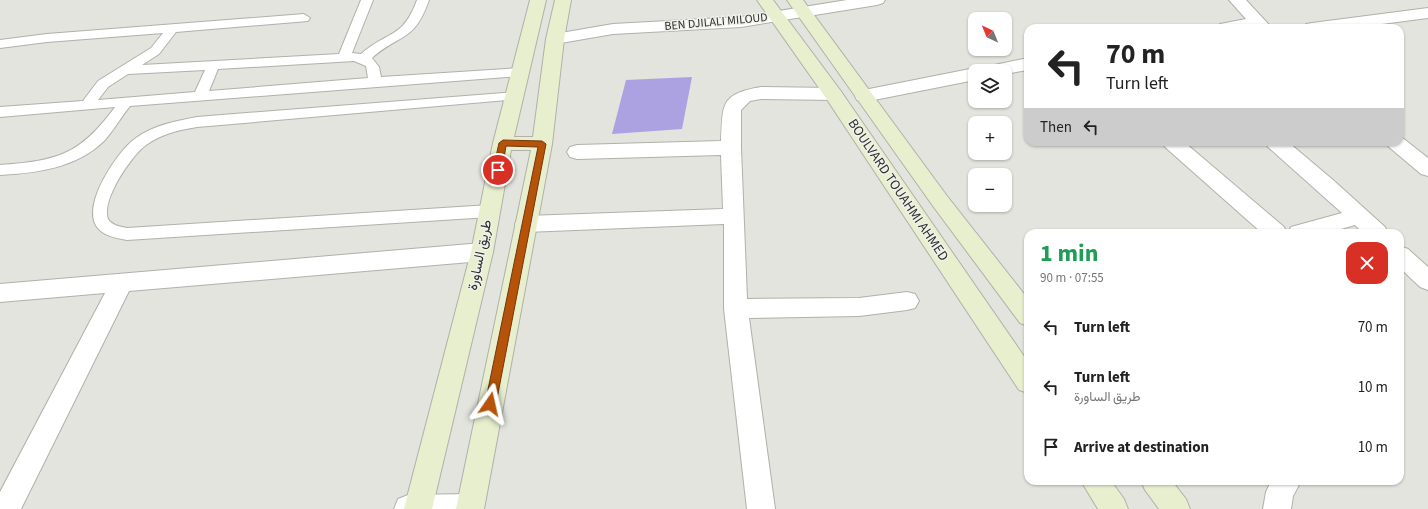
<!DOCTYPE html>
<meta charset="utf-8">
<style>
:root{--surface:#fff;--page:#f2f2f2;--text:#222;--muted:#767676}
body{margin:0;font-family:"Source Sans 3",Vazirmatn,sans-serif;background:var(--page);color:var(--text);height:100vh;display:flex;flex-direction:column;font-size:15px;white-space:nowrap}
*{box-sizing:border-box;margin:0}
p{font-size:13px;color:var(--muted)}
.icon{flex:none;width:22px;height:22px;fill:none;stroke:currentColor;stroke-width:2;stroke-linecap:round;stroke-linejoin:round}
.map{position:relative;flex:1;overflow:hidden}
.sheet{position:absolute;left:1024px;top:229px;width:380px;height:256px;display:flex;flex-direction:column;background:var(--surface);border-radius:12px;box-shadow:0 1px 3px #0004}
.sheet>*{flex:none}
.guide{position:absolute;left:1024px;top:24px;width:380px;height:122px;border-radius:12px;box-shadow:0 1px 3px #0004;background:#fff;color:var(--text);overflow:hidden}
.needle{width:26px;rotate:317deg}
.buttons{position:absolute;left:968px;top:12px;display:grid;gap:8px}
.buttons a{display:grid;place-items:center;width:44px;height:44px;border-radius:8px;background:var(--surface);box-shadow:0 1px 3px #0004;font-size:20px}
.pin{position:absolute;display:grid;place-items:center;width:34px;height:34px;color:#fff;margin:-17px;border:2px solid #fff;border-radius:50%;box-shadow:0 1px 4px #0007}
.me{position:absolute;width:44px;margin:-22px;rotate:11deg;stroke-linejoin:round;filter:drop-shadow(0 0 3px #0008)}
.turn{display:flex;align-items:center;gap:14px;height:84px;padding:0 16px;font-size:18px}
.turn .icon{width:52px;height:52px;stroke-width:2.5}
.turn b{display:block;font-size:28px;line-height:34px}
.then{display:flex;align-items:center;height:38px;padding:0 16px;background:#0003;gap:8px;font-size:15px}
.round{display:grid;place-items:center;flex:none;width:42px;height:42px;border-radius:12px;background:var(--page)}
.overview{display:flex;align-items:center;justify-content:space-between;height:68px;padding:0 16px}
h1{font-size:24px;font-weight:700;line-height:30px;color:#1e9e55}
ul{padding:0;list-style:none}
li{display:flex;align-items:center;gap:12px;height:60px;padding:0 16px}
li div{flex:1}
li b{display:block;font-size:15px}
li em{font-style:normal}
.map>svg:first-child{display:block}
.building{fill:#aca2e1}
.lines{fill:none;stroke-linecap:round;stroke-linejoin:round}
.service-casing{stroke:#afb1aa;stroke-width:2}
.minor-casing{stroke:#afb1aa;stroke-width:2}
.secondary-casing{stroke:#afb1aa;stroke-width:2}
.service{fill:#fff;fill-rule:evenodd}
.minor{fill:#fff;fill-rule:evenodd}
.secondary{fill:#e8efce;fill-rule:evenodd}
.route{fill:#b45309;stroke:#753606}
.labels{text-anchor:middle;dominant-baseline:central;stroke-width:3;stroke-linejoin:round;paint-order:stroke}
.far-street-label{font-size:12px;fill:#2f2f2d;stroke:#eff1ea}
.street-label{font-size:14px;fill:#2f2f2d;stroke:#eff1ea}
</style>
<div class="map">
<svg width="1428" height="509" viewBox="0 0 1428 509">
<rect width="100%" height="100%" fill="#e2e4dd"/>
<polygon class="building" points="692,77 682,129 612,134 626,80"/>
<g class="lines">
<g class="service-casing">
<g id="service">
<path d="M 361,0 L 373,0 L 352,53 L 361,54 C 387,31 403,39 417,0 L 429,0 C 414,43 400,33 372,58 L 379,67 L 381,77 L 520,68 L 525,69 L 527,72 L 525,75 L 520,76 L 130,106 C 121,117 114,130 104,141 C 76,168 37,173 0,175 L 0,165 C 57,161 80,155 115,107 L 0,117 L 0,107 L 83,101 L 98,81 L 151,48 L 163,33 L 47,42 L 0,48 L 0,40 L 47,34 L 304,14 L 310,18 L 308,21 L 176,32 L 159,54 L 142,65 L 339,54 ZM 354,61 L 366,66 L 368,78 L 209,91 L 218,69 ZM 205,70 L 195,92 L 98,100 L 108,87 L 128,74 Z"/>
<path d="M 515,92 L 520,93 L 522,96 L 520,99 L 197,127 C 179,130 161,134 146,145 C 131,156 101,200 108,219 C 111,225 121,227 127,228 L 490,205 L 495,207 L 498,211 L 495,215 L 490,217 L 127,240 C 117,238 103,236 97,227 C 81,205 118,150 136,138 C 154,125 176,121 197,117 Z"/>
</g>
</g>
<g class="minor-casing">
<g id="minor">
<polygon points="847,0 885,0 883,3 877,5 741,27 613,34 555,44 549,43 546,39 549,35 555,34 613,24 741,17"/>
<polygon points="1229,0 1246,0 1272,28 1218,28 1220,24 1246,19"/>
<polygon points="1428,8 1428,18 1351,28 1304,28 1306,24 1312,23"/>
<polygon points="1028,58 1028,70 1005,74 1005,71 982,71 985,67"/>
<polygon points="975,68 982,71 975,71 975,80 864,102 857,100 855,96 857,92 864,90"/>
<path d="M 761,87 L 833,88 L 840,90 L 842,94 L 840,98 L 833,100 L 761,99 L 750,101 L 741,110 L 741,148 L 747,299 L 859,298 L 907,292 L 915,294 L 919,301 L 915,308 L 907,310 L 859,316 L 749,318 L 775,509 L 747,509 L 724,309 L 724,224 L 526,232 L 518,230 L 515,224 L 518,218 L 526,216 L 723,209 L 721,155 L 577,159 L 570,157 L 567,152 L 570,147 L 577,145 L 721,141 C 723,104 720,94 761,87 Z"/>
<polygon points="1400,136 1428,158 1428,176 1421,174 1389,147 1386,142 1400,142"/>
<polygon points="1162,142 1184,142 1284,227 1287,233 1262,233 1165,147"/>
<polygon points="1265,142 1288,142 1333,180 1385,227 1388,233 1363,233 1355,225 1327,233 1288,233 1291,227 1342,213 1268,147"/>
<polygon points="482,243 490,246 493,252 490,258 482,261 129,291 21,509 0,509 0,492 105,293 0,302 0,284"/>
<polygon points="1400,246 1408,249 1428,267 1428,290 1420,287 1400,268"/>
<polygon points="1271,481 1301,481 1293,496 1291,509 1263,509 1266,492"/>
<polygon points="470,494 480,498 483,509 394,509 398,499 408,495"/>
</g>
</g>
<g class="secondary-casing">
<g id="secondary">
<polygon points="530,0 546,0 514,137 533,137 546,39 555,0 571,0 564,39 552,144 484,509 456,509 531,150 511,150 493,252 432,509 404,509 471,252 493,143"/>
<polygon points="757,0 773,0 840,90 1028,362 1028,393 1019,390 826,98"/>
<polygon points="787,0 803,0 947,196 1028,299 1028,326 1020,323 933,206"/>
<polygon points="1081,481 1111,481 1124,499 1128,509 1098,509"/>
<polygon points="1141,481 1172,481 1186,499 1190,509 1159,509 1145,490"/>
</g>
</g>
<use href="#service" class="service"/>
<use href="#minor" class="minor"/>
<use href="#secondary" class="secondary"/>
</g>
<polygon class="route" points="503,140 542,141 546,144 496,404 494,407 490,408 487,407 485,404 538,147 506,146 502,170 498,173 493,170 499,143"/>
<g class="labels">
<g class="far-street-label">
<text transform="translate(716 22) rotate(-5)">BEN DJILALI MILOUD</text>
</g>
<g class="street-label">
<text transform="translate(898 190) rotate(56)">BOULVARD TOUAHMI AHMED</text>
<text transform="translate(480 255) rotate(-78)">طريق الساورة</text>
</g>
</g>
</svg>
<div class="buttons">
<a><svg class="needle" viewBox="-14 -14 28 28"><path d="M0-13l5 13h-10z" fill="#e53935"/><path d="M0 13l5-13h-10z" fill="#767676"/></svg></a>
<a><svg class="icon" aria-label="layers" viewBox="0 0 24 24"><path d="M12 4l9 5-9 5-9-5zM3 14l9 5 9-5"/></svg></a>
<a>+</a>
<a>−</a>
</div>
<div class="pin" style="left:498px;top:170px;background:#d93025"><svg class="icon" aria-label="arrive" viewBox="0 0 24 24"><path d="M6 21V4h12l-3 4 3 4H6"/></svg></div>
<svg class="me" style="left:490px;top:404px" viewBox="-20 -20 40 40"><path d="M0-17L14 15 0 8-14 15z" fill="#b45309" stroke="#fff" stroke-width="4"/></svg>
<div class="guide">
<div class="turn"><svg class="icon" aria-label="left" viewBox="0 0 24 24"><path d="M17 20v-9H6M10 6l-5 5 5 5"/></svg><div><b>70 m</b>Turn left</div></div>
<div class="then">Then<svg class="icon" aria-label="left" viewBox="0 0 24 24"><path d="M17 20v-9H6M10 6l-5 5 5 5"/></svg></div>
</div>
<section class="sheet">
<div class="overview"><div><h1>1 min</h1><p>90 m · 07:55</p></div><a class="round" style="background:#d93025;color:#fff"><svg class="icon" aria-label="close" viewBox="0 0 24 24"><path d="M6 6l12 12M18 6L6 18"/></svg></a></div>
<ul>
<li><svg class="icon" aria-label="left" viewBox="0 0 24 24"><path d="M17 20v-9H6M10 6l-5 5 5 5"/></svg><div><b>Turn left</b></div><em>70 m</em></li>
<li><svg class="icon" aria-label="left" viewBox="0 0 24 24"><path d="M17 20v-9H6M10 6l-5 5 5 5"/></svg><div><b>Turn left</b><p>طريق الساورة</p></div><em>10 m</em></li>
<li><svg class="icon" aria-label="arrive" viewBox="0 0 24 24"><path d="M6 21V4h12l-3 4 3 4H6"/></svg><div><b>Arrive at destination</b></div><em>10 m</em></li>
</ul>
</section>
</div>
